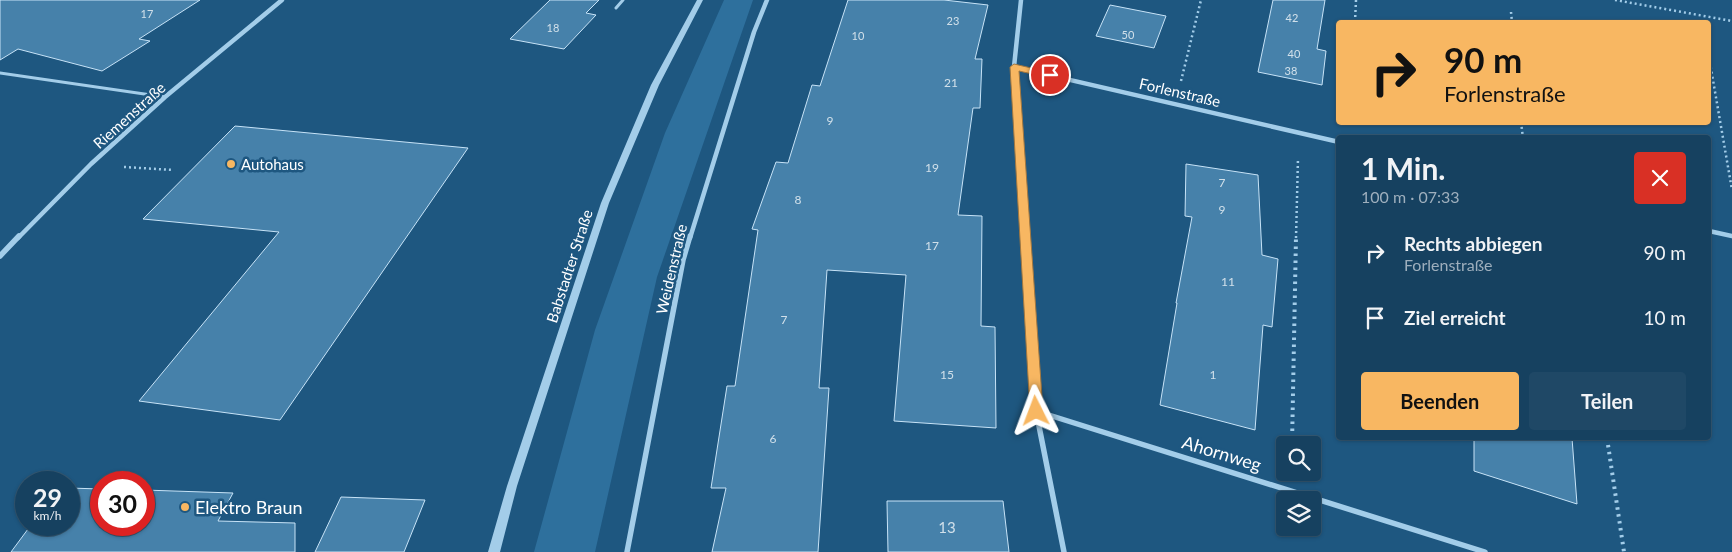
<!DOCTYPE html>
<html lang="de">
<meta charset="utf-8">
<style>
:root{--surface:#164160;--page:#1f4866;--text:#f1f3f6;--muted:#9eafbd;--line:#355a75;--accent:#f8b762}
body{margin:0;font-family:Lato,sans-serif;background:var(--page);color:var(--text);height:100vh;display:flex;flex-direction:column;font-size:19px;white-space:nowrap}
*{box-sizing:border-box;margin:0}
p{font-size:16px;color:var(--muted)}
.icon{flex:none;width:28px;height:28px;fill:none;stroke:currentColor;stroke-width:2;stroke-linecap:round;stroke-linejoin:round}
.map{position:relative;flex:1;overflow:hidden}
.details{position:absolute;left:1336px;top:135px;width:375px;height:305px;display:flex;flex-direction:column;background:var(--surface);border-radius:5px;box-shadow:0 1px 4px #0004,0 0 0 1px var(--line)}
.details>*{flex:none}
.banner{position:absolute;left:1336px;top:20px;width:375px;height:105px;border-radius:5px;box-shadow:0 1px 4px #0004,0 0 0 1px var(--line);background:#f8b762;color:#111;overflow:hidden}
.tools{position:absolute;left:1276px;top:436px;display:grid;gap:10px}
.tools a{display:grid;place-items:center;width:45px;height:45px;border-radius:5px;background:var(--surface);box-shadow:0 1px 4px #0004,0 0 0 1px var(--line);font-size:25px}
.speed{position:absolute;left:15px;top:471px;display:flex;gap:10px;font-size:25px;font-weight:700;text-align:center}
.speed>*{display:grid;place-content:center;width:65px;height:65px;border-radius:50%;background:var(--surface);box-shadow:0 1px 4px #0004,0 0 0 1px var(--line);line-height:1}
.speed small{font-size:12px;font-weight:400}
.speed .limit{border:8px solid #d22;background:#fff;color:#111}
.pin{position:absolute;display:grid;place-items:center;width:42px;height:42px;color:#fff;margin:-21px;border:2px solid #fff;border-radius:50%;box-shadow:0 1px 5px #0007}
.me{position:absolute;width:55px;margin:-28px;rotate:357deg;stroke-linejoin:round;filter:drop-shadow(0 0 4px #0008)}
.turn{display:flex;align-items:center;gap:18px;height:105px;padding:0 25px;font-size:22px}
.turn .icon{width:65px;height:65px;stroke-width:2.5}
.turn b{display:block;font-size:35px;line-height:42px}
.round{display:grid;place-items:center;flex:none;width:52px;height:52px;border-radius:5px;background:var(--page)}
.headline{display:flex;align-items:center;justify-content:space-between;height:85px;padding:0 25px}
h1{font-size:30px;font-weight:700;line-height:38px}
.cta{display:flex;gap:10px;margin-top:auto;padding:10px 25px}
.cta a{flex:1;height:58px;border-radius:5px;background:var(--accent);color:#111;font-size:20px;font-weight:700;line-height:58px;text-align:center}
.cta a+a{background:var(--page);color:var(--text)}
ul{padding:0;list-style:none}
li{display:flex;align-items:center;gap:15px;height:65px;padding:0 25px}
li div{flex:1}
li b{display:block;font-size:19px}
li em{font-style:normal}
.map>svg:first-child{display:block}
.green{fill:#2e709d}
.building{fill:#4681aa;stroke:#c7e3f7}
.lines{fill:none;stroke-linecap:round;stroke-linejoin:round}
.path-far1{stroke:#a3cde9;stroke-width:2.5;stroke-dasharray:2 3;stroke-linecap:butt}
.path{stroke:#a3cde9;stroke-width:4;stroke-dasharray:2.5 4.5;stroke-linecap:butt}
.service{stroke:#a3cde9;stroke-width:3}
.minor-far1{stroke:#a3cde9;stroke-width:4.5}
.minor{stroke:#a3cde9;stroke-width:5.5}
.tertiary{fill:#a3cde9;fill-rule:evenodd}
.route{fill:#f8b762;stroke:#a17740}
.poi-dot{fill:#f8b762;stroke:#1e5780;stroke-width:2}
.labels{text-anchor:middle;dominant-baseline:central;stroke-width:5;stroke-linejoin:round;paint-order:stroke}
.far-number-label{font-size:11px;fill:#d1e0ea}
.number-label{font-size:12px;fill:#d1e0ea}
.street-label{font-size:15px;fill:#fff;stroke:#1e5780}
.poi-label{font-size:15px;fill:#fff;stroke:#1e5780;text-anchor:start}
.near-number-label{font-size:15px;fill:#d1e0ea}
.near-street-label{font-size:18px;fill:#fff;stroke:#1e5780}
.near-poi-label{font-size:18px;fill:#fff;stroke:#1e5780;text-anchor:start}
</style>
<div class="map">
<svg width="1732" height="552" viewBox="0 0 1732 552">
<rect width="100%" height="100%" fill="#1e5780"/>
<polygon class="green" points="724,0 753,0 657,277 595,552 534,552 595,330 665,133"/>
<g class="building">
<polygon points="0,0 200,0 139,39 150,41 102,71 18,49 0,60"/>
<polygon points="550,0 599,0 586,13 596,15 564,49 510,39"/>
<polygon points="848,0 944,0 988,5 975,59 982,59 980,108 973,108 958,215 982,216 981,326 995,327 996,428 894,421 906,275 827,270 819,388 829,388 818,552 712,552 726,488 711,488 727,386 735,386 758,230 752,229 776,162 788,163 812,85 820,86"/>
<polygon points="1273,0 1325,0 1317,49 1326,51 1322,85 1258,72"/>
<polygon points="1110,5 1166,16 1154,48 1096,36"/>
<polygon points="235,126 468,148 280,420 139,401 279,232 143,219"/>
<polygon points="1186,164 1258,175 1262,255 1278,259 1272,327 1263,325 1255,430 1160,405 1177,303 1176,303 1192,217 1185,216"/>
<polygon points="1474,438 1572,438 1577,504 1474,471"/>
<polygon points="69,488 101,489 101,525 144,525 144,490 233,493 218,521 295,523 295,552 11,552 31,525 69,525"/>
<polygon points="341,497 425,500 404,552 315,552"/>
<polygon points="887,501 1003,501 1009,552 888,552"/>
</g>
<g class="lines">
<g class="path-far1">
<polyline points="1615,0 1732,21"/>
<polyline points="1511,12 1512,22"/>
<polyline points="1355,22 1356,0"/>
<polyline points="1709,57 1732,190"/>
<polyline points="1181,81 1201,0"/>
<polyline points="1521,122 1523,138"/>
<polyline points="124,167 173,170"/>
<polyline points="1296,238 1298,158"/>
</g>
<g class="path">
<polyline points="1607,438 1624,552"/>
<polyline points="1292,445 1296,236"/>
</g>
<g class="service">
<polyline points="616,8 623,0"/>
<polyline points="0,73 165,97"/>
</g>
<g class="minor-far1">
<polyline points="1021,0 1014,67 1025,238"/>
<polyline points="1014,67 1339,142"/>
<polyline points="1709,231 1732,236"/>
<polyline points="18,238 91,164 165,97 282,0"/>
<polyline points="690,238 754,32 767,0"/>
</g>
<g class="minor">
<polyline points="1025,236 1036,411 1064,552"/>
<polyline points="0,256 19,236"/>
<polyline points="1036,411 1485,552"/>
<polyline points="627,552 683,260 690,236"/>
</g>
<polygon class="tertiary" points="697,0 703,0 659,85 609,203 517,486 500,552 488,552 507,486 601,203 651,85"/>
</g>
<polygon class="route" points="1014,64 1053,73 1055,75 1050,78 1019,71 1043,411 1041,414 1036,416 1032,414 1030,411 1010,67"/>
<g class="poi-dot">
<circle cx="231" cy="164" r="5"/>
<circle cx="185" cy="507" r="5"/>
</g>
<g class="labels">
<g class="far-number-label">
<text x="147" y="13">17</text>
<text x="1292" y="17">42</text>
<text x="953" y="20">23</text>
<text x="553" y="27">18</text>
<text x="1128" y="34">50</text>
<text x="858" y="35">10</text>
<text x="1294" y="53">40</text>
<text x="1291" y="70">38</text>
</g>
<g class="number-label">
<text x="951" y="82">21</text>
<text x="830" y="120">9</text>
<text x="932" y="167">19</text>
<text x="1222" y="182">7</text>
<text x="798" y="199">8</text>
<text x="1222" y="209">9</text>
<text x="932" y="245">17</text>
<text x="1228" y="281">11</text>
<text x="784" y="319">7</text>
<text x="947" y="374">15</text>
<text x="1213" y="374">1</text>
<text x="773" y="438">6</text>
</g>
<g class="street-label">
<text transform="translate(1180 92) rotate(13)">Forlenstraße</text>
<text transform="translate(129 115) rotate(-42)">Riemenstraße</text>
<text transform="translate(569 266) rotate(-72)">Babstadter Straße</text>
<text transform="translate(671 269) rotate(-77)">Weidenstraße</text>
</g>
<g class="poi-label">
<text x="241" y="164">Autohaus</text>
</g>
<g class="near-number-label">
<text x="947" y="527">13</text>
</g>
<g class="near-street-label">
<text transform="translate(1222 453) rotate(17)">Ahornweg</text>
</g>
<g class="near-poi-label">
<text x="195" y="507">Elektro Braun</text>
</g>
</g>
</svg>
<div class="tools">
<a><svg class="icon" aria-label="search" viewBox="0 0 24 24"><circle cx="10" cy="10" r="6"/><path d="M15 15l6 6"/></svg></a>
<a><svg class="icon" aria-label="layers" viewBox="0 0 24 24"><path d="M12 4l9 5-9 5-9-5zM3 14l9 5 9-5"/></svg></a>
</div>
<div class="speed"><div>29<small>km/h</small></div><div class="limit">30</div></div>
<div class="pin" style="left:1050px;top:75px;background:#d93025"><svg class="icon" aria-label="arrive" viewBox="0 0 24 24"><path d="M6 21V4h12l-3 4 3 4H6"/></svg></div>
<svg class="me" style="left:1036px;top:411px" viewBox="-20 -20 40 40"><path d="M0-17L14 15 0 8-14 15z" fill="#f8b762" stroke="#fff" stroke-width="4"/></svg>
<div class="banner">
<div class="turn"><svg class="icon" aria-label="right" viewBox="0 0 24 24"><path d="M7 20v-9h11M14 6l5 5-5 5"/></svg><div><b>90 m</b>Forlenstraße</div></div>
</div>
<section class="details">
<div class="headline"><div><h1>1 Min.</h1><p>100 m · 07:33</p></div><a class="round" style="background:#d93025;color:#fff"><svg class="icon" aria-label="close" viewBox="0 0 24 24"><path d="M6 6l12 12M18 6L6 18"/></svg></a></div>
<ul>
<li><svg class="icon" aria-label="right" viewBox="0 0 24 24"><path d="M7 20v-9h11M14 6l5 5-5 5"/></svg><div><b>Rechts abbiegen</b><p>Forlenstraße</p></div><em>90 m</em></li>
<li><svg class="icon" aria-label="arrive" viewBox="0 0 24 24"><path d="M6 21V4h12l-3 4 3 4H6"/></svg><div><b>Ziel erreicht</b></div><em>10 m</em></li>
</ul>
<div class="cta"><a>Beenden</a><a>Teilen</a></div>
</section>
</div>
